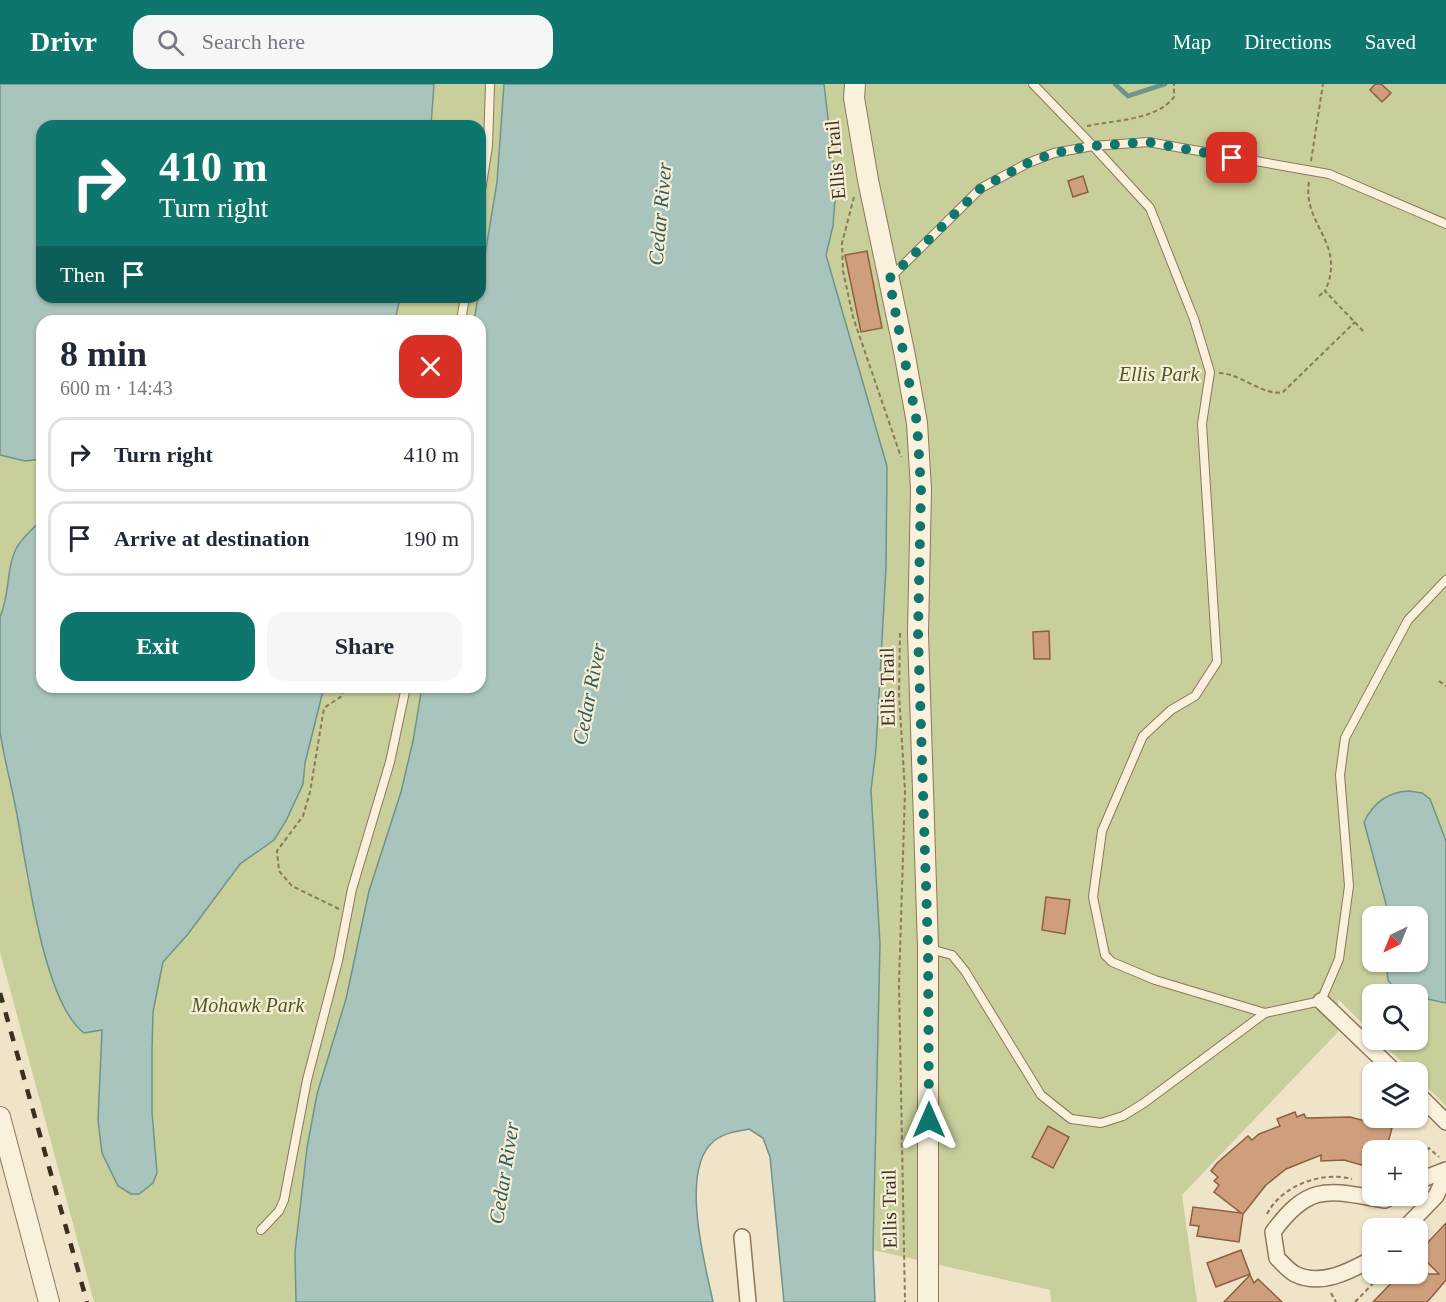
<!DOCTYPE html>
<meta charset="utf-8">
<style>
:root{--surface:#fff;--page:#f6f6f7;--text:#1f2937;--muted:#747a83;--line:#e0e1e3;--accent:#0f766e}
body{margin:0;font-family:"Times New Roman",serif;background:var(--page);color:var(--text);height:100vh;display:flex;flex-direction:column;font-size:22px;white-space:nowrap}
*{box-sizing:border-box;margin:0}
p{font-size:20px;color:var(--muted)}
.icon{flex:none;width:33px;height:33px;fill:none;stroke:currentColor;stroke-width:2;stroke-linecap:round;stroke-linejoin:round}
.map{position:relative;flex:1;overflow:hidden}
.sheet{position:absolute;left:36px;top:231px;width:450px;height:378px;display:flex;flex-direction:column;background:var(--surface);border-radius:18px;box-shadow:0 2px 4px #0004}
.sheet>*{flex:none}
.guide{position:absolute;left:36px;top:36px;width:450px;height:183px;border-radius:18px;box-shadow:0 2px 4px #0004;background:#0f766e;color:#fff;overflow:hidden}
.needle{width:39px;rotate:223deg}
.fabs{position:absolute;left:1362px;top:822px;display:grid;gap:12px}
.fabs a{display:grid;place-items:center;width:66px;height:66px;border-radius:12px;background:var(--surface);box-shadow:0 2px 4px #0004;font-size:30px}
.pin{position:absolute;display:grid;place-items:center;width:51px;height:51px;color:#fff;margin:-26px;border-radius:12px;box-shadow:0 3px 9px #0006}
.me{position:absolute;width:66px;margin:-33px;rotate:0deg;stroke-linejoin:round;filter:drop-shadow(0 0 4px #0008)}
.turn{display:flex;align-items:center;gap:21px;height:126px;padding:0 24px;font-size:27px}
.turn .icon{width:78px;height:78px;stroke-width:2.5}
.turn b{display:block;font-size:42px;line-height:51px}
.then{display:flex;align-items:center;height:57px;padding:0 24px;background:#0003;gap:12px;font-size:22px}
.round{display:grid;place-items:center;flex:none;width:63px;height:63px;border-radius:18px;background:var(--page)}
.headline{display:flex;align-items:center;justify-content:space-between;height:102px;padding:0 24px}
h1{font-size:36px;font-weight:600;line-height:45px}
.action{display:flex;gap:12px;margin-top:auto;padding:12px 24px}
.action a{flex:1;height:69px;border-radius:18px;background:var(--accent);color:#fff;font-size:24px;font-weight:600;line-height:69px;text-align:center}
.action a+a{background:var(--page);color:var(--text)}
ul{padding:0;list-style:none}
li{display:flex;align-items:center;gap:18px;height:75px;margin:0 12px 9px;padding:0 12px;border:3px solid var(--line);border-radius:18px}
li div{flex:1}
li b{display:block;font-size:22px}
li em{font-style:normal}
header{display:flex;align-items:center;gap:36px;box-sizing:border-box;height:84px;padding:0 30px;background:var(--accent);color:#fff}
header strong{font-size:28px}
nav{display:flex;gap:33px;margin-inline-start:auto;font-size:21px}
.search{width:420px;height:54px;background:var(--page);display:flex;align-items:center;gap:15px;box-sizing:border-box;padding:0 21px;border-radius:18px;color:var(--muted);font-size:22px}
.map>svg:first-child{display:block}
.green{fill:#c9cf9b;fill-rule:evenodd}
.water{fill:#a9c4bc;stroke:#6f938a;stroke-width:1.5}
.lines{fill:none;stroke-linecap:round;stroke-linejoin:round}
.stream{stroke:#6f938a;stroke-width:4.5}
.building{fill:#cf9f7d;stroke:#8d5f41;stroke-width:1.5}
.service-casing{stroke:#8d765c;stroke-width:10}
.minor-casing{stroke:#8d765c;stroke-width:18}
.tertiary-casing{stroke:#8d765c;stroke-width:22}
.path{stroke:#8d765c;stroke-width:2;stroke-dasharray:4.5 3;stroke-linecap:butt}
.service{stroke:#faf1dc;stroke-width:8}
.minor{stroke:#faf1dc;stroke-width:15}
.tertiary{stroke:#faf1dc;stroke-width:20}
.rail{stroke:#3d2e20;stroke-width:4.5;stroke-dasharray:10 10;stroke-linecap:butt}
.route{stroke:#0f766e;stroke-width:10;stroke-dasharray:0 18}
.labels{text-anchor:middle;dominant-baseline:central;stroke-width:4.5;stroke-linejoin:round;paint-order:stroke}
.street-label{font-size:20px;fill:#3d2e20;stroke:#f7eed8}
.park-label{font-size:20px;font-style:italic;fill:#4d5a26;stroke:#f7eed8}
.water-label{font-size:21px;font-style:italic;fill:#2f5d5a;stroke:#f7eed8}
</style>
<header>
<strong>Drivr</strong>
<div class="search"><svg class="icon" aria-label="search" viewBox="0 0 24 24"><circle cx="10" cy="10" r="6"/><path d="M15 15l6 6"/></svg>Search here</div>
<nav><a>Map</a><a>Directions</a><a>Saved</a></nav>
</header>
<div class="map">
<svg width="1446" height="1218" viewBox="0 0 1446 1218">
<rect width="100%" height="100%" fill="#f0e4c8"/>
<g class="green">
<polygon points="434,0 504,0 497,98 480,197 480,42 431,42"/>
<path d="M 824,0 L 1446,0 L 1446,1022 L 1418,994 L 1418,988 L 1412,988 L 1379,956 L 1418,956 L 1418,910 L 1372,910 L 1372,949 L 1338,915 L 1338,948 L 1182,1111 L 1197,1218 L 1051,1218 L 1050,1206 L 873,1166 L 880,860 L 871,706 L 876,665 L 886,483 L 887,383 L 826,171 L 833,142 L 836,103 ZM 1372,832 L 1418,832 L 1418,878 L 1372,878 Z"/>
<polygon points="400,213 477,213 474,237 395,237"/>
<polygon points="0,371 25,377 42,375 42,437 8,495 6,519 0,533"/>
<polygon points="324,603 422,603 413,657 401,708 369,807 346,915 317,1010 307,1064 295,1168 296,1218 94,1218 0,868 0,646 22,759 27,796 44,866 60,915 94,947 102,946 98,1036 102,1069 157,1089 152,1028 152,967 153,928 163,877 188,850 240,780 274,756 286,737 303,700 305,679"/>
</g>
<g class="water">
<polygon points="0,0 434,0 431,42 42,42 42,213 400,213 395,237 42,237 42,375 25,377 0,371"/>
<path d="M 504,0 L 824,0 L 836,103 L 833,142 L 826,171 L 887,382 L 886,483 L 876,665 L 871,706 L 880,860 L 873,1166 L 875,1218 L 784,1218 L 770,1073 L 763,1054 L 749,1045 C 737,1047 724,1049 714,1057 C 679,1085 705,1180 713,1218 L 296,1218 L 295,1168 L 307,1064 L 317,1010 L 346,915 L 369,807 L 401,708 L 413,657 L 422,603 L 480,603 L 480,237 L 474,237 L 497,98 Z"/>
<path d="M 40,437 L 42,603 L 324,603 L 305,679 L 303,700 L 286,737 L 274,756 L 240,780 L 188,850 L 163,878 L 153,928 L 152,967 L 152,1028 L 157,1089 L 153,1099 L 139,1110 L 131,1110 L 118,1102 L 102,1069 L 98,1036 L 102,946 L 84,949 C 43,918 27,783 17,731 C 12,703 4,675 0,647 C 0,610 0,570 0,533 C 10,511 6,483 17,463 C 23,453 33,445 40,437 Z"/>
<path d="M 1409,707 L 1422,709 L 1430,715 L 1446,757 L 1446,919 L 1418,913 L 1418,910 L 1398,910 L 1388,896 L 1386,878 L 1418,878 L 1418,832 L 1386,832 L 1386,820 L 1364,738 C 1373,719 1388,708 1409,707 Z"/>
</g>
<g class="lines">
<polyline class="stream" points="1115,0 1128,12 1165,0"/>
</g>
<g class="building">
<polygon points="1375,0 1381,0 1391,9 1382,18 1370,6"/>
<polygon points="1083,92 1088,108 1073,113 1068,97"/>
<polygon points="867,167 882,244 861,248 845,171"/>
<polygon points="1049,547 1050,575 1034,575 1033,548"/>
<polygon points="1046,813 1070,816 1065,850 1042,846"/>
<polygon points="1295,1028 1297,1033 1304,1030 1306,1034 1350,1033 1392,1044 1386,1066 1372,1066 1372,1084 1344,1076 1321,1077 1321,1071 1286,1085 1266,1101 1243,1130 1239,1158 1197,1152 1199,1142 1190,1141 1193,1123 1241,1129 1214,1108 1219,1101 1214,1097 1218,1093 1211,1087 1217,1079 1248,1052 1252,1056 1259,1050 1280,1042 1277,1035"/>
<polygon points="1048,1042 1069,1053 1053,1084 1032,1073"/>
<polygon points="1446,1139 1446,1196 1435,1209 1427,1218 1373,1218 1400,1190 1439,1190 1418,1169"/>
<polygon points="1241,1166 1250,1190 1216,1203 1207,1179"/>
<polygon points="1250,1191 1254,1199 1258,1195 1282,1218 1224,1218"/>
</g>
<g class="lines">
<g class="service-casing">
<g id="service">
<polyline points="1033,0 1093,62 1148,58 1329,90 1446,140"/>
<polyline points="480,113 488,62 490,0"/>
<polyline points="890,194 981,104 1028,79 1054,69 1093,62 1150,124 1194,235 1210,288 1202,340 1217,578 1195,612 1171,626 1143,652 1102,747 1093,813 1105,871 1112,878 1155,896 1265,929"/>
<polyline points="461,237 465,213"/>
<polyline points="930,865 952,871 965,887 1041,1011 1071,1035 1101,1039 1123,1032 1144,1019 1265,929 1321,917 1339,875 1349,802 1340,691 1345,654 1408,536 1446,496"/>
<polyline points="261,1146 279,1127 284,1116 307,996 338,877 352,805 390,678 406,603"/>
</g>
</g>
<g class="minor-casing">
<g id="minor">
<polyline points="1321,917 1395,988"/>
<polyline points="1418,1010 1446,1038"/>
<polyline points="1418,1097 1446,1086"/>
<polyline points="1405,1144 1436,1112 1446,1091"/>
<polyline points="742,1153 748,1218"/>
<path d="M 1372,1175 C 1350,1187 1321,1203 1295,1190 C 1289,1187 1282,1179 1277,1174 L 1273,1148 C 1310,1097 1330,1107 1385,1116 L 1393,1112"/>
</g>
</g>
<g class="tertiary-casing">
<g id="tertiary">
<polyline points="855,0 854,14 868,96 904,267 917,339 921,405 918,549 928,864 928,1218"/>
<polyline points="0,1033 49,1218"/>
</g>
</g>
<g class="path">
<path d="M 1087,42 C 1115,36 1157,36 1174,13 L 1174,0"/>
<polyline points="1311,77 1323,0"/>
<path d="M 1309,98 C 1302,141 1347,159 1325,207 L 1365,249"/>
<polyline points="854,113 842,159 843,187 853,233 901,373"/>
<polyline points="1319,212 1325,207"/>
<path d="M 1219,289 C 1240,289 1265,313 1283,308 L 1355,238"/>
<polyline points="900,549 899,610 905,707 899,900 905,1218"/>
<polyline points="1439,597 1446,602"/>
<polyline points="339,825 292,802 279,787 277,767 303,732 310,708 324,624 342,612 344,603"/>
<polyline points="1418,1078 1429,1064 1439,1073"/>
<path d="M 1267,1130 C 1282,1101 1322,1087 1352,1095"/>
<polyline points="1331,1209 1336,1218"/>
<polyline points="1355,1218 1382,1190"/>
</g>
<use href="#service" class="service"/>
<use href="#minor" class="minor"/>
<use href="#tertiary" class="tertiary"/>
<polyline class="rail" points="0,909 87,1218"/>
</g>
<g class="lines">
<polyline class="route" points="929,1036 928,864 918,549 921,405 917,339 889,195 981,104 1028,79 1054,69 1093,62 1148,58 1232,74"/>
</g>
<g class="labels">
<g class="street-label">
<text transform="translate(835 76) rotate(-95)">Ellis Trail</text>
<text transform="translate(887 603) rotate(-91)">Ellis Trail</text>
<text transform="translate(889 1125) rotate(-91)">Ellis Trail</text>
</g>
<g class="park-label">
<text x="1159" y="290">Ellis Park</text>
<text x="248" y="921">Mohawk Park</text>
</g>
<g class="water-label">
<text transform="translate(660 130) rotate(-85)">Cedar River</text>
<text transform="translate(589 610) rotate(-79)">Cedar River</text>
<text transform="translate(504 1089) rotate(-81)">Cedar River</text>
</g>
</g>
</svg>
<div class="fabs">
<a><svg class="needle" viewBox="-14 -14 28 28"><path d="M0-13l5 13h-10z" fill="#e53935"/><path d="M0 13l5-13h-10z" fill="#747a83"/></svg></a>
<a><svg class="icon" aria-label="search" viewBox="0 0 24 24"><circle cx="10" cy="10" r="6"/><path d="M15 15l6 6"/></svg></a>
<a><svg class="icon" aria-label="layers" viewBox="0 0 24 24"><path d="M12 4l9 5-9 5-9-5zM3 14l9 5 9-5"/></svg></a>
<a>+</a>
<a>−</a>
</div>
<div class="pin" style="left:1232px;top:74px;background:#d93025"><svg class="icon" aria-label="arrive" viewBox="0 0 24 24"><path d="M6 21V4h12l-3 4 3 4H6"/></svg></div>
<svg class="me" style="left:929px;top:1036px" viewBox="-20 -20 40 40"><path d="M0-17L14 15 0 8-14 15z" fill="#0f766e" stroke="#fff" stroke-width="4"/></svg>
<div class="guide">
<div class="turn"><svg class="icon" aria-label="right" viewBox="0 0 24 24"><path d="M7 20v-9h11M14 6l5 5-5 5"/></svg><div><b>410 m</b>Turn right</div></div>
<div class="then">Then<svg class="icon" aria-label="arrive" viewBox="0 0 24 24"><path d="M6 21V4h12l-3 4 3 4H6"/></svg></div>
</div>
<section class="sheet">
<div class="headline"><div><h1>8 min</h1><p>600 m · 14:43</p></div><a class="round" style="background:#d93025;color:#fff"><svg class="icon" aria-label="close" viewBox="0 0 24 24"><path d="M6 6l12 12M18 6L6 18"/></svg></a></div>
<ul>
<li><svg class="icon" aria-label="right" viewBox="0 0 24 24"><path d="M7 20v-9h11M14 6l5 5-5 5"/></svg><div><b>Turn right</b></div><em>410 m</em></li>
<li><svg class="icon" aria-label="arrive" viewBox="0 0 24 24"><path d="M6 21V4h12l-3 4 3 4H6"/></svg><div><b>Arrive at destination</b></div><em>190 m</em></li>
</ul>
<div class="action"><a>Exit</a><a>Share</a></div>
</section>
</div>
